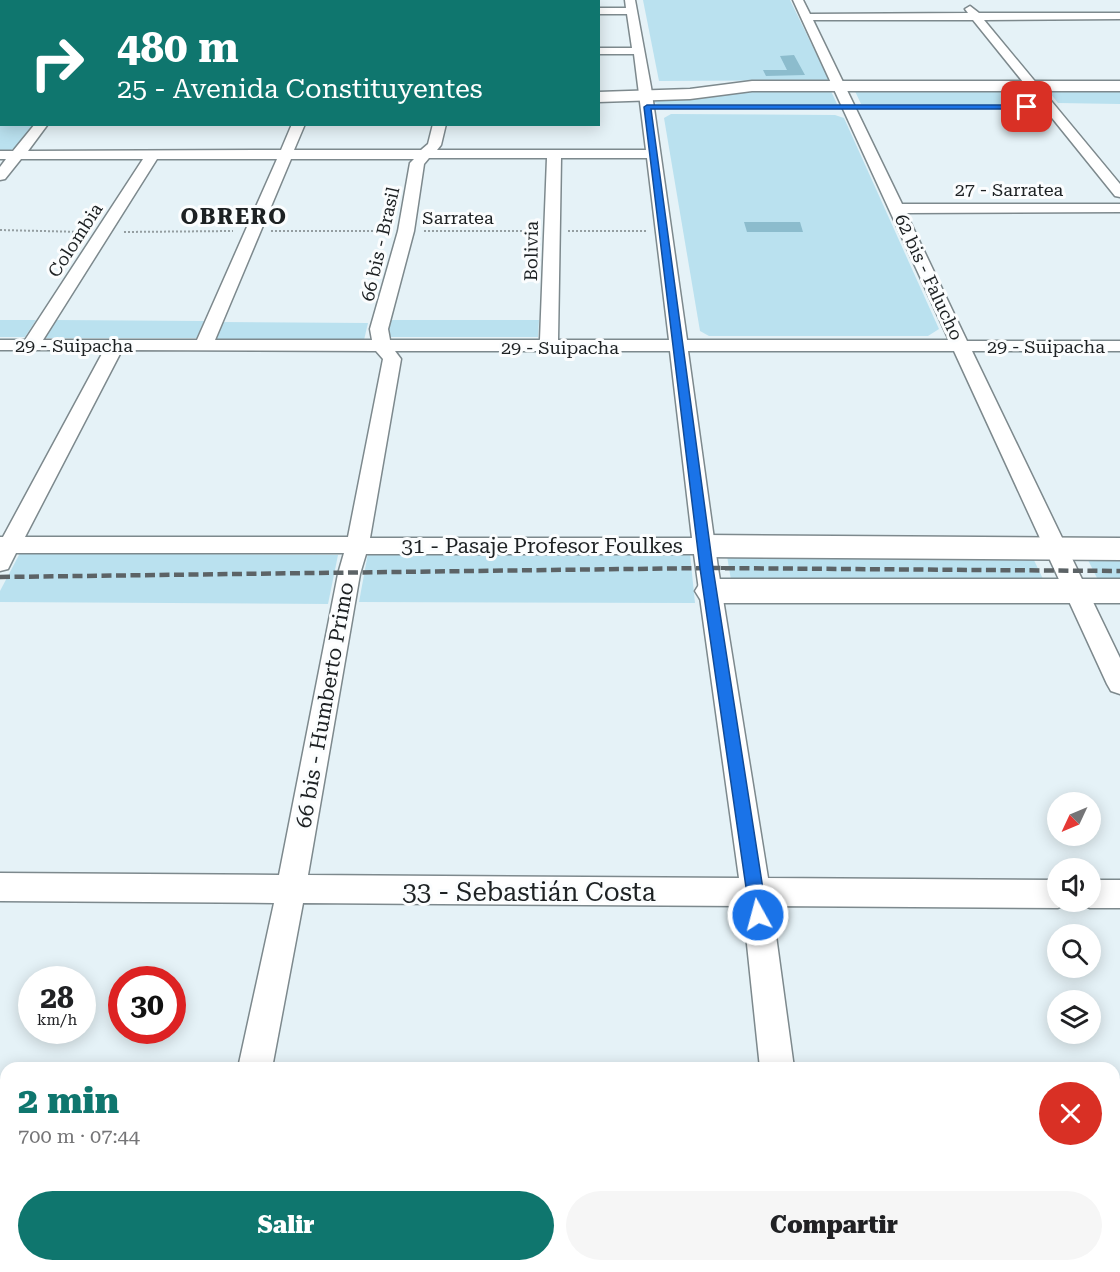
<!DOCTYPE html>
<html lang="es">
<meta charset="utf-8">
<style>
:root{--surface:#fff;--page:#f6f6f6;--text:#202124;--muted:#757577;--accent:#0f766e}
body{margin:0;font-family:"Roboto Serif",serif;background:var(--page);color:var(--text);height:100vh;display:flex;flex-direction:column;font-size:22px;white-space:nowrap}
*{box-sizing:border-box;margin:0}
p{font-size:20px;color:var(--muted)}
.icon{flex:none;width:33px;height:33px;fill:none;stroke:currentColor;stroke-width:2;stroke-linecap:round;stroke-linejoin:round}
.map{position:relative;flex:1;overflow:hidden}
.sheet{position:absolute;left:0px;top:1062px;width:1120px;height:210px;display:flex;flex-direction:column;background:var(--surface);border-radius:18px 18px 0 0;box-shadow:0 3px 15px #0003}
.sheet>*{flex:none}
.banner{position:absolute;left:0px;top:0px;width:600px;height:126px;box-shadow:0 3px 15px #0003;background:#0f766e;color:#fff;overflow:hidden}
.needle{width:39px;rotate:226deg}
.fabs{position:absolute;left:1047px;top:792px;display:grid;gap:12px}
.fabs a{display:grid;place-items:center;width:54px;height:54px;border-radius:50%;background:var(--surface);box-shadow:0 3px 15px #0003;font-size:30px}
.speed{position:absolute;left:18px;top:966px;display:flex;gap:12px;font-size:30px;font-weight:700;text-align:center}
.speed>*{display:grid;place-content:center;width:78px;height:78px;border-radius:50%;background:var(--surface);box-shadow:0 3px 15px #0003;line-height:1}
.speed small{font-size:15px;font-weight:400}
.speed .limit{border:9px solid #d22;background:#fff;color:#111}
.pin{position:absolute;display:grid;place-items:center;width:51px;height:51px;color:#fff;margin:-26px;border-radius:12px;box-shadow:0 3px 9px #0006}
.me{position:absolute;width:66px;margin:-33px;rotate:353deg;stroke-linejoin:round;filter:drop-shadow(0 0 4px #0008)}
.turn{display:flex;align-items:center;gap:21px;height:126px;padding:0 18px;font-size:27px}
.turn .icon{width:78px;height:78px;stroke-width:2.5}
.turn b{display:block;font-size:42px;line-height:51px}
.round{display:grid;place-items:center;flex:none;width:63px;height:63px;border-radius:32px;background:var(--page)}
.summary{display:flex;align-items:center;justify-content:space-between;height:102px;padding:0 18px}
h1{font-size:36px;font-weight:800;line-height:45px;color:var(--accent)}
.primary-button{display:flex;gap:12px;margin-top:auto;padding:12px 18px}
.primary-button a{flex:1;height:69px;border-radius:36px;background:var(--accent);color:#fff;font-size:24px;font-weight:800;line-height:69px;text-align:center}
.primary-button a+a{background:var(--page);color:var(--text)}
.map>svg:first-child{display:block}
.green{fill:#bae1ef}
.water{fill:#8cbccd}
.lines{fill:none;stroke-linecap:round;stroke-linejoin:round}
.river{fill:#8cbccd;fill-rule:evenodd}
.street-casing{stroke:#7d898d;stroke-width:3}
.secondary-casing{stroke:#7d898d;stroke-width:3}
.path{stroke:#949ea1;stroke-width:2;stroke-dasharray:2 2;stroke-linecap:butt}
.street{fill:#fff;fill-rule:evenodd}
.secondary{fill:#fff;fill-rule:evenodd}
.rail-far1{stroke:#5c6366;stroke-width:4;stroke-dasharray:8 4;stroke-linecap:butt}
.rail{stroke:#5c6366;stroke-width:4.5;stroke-dasharray:10 4.5;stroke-linecap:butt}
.route{fill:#1a73e8;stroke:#114b97;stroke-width:1.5}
.labels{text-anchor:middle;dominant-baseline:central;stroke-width:6;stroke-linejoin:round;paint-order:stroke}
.far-street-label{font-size:18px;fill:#1d2123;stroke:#fbfdfe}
.street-label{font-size:21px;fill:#1d2123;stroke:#fbfdfe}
.far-district-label{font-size:22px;font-weight:bold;letter-spacing:1.5px;fill:#1d2123;stroke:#fbfdfe}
.near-street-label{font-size:26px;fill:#1d2123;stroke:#fbfdfe}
</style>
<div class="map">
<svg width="1120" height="1272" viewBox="0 0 1120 1272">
<rect width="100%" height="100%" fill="#e5f2f7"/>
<g class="green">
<polygon points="643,0 790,0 829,80 659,81"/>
<polygon points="1046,88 1120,89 1120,104 1058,103"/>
<polygon points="830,89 837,104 658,104 655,103 654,100 737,91"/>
<polygon points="854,89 1022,89 1034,105 861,104"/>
<path d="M 0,101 L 2,124 L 37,125 C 26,137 18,151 0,153 Z"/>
<polygon points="671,114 835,115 844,118 939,329 928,336 709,336 700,331 664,118"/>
<polygon points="0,320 36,320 25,337 0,337"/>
<polygon points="56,320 204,321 197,338 45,338"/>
<polygon points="391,320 539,320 538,337 387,337"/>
<polygon points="219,322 368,323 364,340 212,340"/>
<polygon points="20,553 338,555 328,604 0,602 0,591"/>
<polygon points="368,553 690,554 695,603 359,602"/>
<polygon points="727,556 1032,556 1043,579 731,580"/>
<polygon points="1087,558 1120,558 1120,582 1099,582"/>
</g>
<g class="water">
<polygon points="794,55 805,75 766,76 763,70 787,70 780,56"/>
<polygon points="744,222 800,222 803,232 747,232"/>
</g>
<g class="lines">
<g class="river">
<polygon points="179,0 200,0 178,2"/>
<polygon points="2,52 2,64 0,65 0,53"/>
</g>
<g class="street-casing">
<g id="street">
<polygon points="344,0 354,0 343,2"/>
<path d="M 625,0 L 635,0 L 651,87 L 687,340 L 949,340 L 793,0 L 803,0 L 810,14 L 968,13 L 965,9 L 970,6 L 979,13 L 1120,13 L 1120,19 L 984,20 L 1120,184 L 1120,197 L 1115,196 L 973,20 L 813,20 L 902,204 L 1120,204 L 1120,212 L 906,213 L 967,341 L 1120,341 L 1120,351 L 972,351 L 1120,658 L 1120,694 L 1111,691 L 1107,684 L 954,351 L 688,351 L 718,568 L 768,878 L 1058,880 L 1058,902 L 1070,902 L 1058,908 L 772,906 L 794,1068 L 760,1068 L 743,906 L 303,903 L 272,1068 L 238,1068 L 274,903 L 0,901 L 0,873 L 279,875 L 338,574 L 344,553 L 16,553 L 8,569 L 0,571 L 0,537 L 3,537 L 104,350 L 0,350 L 0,340 L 25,340 L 143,159 L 21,159 L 5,179 L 0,180 L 0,167 L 6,159 L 0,159 L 0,151 L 13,151 L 35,124 L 48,124 L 28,151 L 281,150 L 292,124 L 305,124 L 294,150 L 421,150 L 428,144 L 433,124 L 446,124 L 441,145 L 437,150 L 646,150 L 634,54 L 598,54 L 598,48 L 632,48 L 627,14 L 598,14 L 598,8 L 626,8 ZM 429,158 L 547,158 L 540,340 L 390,340 L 388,329 L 414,231 L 424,164 ZM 561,158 L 647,158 L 669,340 L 558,340 ZM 157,159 L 277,159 L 197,340 L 43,340 ZM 291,159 L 414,159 L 410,163 L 398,231 L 370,329 L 372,340 L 215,340 ZM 122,350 L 376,351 L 383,359 L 348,537 L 25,537 ZM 395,351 L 670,351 L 692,538 L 370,538 L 401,359 ZM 366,554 L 694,554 L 739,878 L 308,875 L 360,574 Z"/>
<polygon points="1090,880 1120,880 1120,908 1090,908 1080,904 1078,902 1090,902"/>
<polygon points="195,1266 233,1266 232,1272 194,1272"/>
<polygon points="783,1266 821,1266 822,1272 784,1272"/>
</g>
</g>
<g class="secondary-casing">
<g id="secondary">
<polygon points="752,81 1120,81 1120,91 752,91 690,99 598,102 598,92 690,89"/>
<rect x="0" y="92" width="2" height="10"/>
<polygon points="705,535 1120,538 1120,560 705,557 694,554 690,546 694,538"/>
<polygon points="711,579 1120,579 1120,603 711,603 700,599 695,591 700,583"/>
</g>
</g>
<g class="path">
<polyline points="0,230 83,232"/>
<polyline points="271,231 389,231"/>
<polyline points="424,231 536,231"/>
<polyline points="568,231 647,231"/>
<polyline points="124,232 233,231"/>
</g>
<use href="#street" class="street"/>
<use href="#secondary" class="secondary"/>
<polyline class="rail-far1" points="697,568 725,568"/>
<polyline class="rail" points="0,577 707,568 1120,571"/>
</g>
<polygon class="route" points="647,105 1027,105 1031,107 1027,109 651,109 713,568 767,915 764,921 758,924 752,921 750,915 700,568 644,107"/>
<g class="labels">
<g class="far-street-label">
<text x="1009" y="189">27 - Sarratea</text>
<text x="458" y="217">Sarratea</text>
<text transform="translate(75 240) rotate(-57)">Colombia</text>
<text transform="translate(380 244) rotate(-77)">66 bis - Brasil</text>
<text transform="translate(531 251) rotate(-89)">Bolivia</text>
<text transform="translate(929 277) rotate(65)">62 bis - Falucho</text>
<text x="74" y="345">29 - Suipacha</text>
<text x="1046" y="346">29 - Suipacha</text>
<text x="560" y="347">29 - Suipacha</text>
</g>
<g class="street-label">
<text x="542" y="546">31 - Pasaje Profesor Foulkes</text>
<text transform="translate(325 705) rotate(-80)">66 bis - Humberto Primo</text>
</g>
<g class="far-district-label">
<text x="234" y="216">OBRERO</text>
</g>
<g class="near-street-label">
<text x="529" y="892">33 - Sebastián Costa</text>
</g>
</g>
</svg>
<div class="fabs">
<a><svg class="needle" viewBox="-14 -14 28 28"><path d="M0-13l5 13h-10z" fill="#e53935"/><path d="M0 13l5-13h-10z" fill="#757577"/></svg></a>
<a><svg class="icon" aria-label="sound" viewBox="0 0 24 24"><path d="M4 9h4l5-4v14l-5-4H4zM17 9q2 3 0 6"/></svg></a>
<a><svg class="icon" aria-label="search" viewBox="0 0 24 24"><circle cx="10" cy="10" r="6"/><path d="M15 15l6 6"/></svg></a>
<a><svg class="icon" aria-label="layers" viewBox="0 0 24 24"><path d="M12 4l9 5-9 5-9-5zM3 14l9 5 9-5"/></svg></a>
</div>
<div class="speed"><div>28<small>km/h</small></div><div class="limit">30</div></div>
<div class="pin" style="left:1027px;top:107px;background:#d93025"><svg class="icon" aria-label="arrive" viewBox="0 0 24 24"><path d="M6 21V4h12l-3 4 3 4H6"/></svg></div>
<svg class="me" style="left:758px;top:915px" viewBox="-20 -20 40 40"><circle r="17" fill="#1a73e8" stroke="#fff" stroke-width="3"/><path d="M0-11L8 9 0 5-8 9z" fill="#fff"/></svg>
<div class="banner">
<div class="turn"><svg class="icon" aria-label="right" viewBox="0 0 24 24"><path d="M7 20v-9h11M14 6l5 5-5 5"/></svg><div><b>480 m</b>25 - Avenida Constituyentes</div></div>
</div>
<section class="sheet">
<div class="summary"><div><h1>2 min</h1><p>700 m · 07:44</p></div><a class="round" style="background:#d93025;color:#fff"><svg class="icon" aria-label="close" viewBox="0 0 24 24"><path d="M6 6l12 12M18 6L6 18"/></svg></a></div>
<div class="primary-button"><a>Salir</a><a>Compartir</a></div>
</section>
</div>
